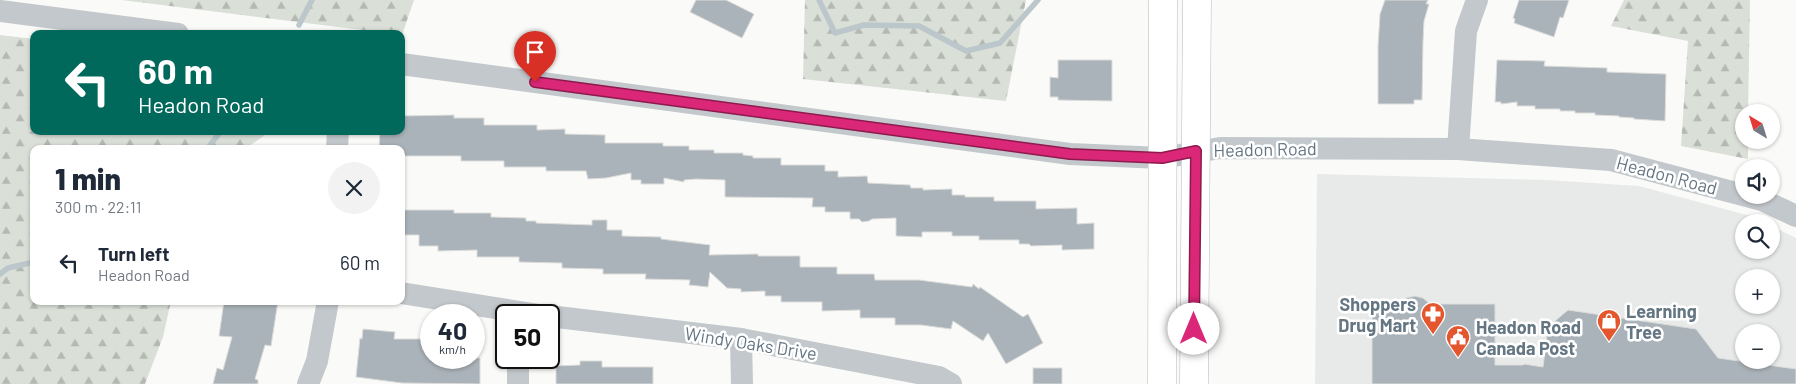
<!DOCTYPE html>
<meta charset="utf-8">
<style>
:root{--surface:#fff;--page:#f2f2f3;--text:#1f2937;--muted:#747a83}
body{margin:0;font-family:Barlow,sans-serif;background:var(--page);color:var(--text);height:100vh;display:flex;flex-direction:column;font-size:19px;white-space:nowrap}
*{box-sizing:border-box;margin:0}
p{font-size:16px;color:var(--muted)}
.icon{flex:none;width:28px;height:28px;fill:none;stroke:currentColor;stroke-width:2;stroke-linecap:round;stroke-linejoin:round}
.map{position:relative;flex:1;overflow:hidden}
.side{position:absolute;left:30px;top:145px;width:375px;height:160px;display:flex;flex-direction:column;background:var(--surface);border-radius:10px;box-shadow:0 1px 4px #0004}
.side>*{flex:none}
.guide{position:absolute;left:30px;top:30px;width:375px;height:105px;border-radius:10px;box-shadow:0 1px 4px #0004;background:#00695c;color:#fff;overflow:hidden}
.needle{width:32px;rotate:322deg}
.fabs{position:absolute;left:1735px;top:104px;display:grid;gap:10px}
.fabs a{display:grid;place-items:center;width:45px;height:45px;border-radius:50%;background:var(--surface);box-shadow:0 1px 4px #0004;font-size:25px}
.speed{position:absolute;left:420px;top:304px;display:flex;gap:10px;font-size:25px;font-weight:700;text-align:center}
.speed>*{display:grid;place-content:center;width:65px;height:65px;border-radius:50%;background:var(--surface);box-shadow:0 1px 4px #0004;line-height:1}
.speed small{font-size:12px;font-weight:400}
.speed .limit{border:2px solid #111;border-radius:8px;background:#fff;color:#111}
.pin{position:absolute;display:grid;place-items:center;width:42px;height:42px;color:#fff;margin:-51px -21px;border-radius:50% 50% 50% 0;rotate:-45deg;box-shadow:0 0 5px #0007}
.pin .icon{rotate:45deg}
.me{position:absolute;width:55px;margin:-28px;rotate:0deg;stroke-linejoin:round;filter:drop-shadow(0 0 4px #0008)}
.turn{display:flex;align-items:center;gap:18px;height:105px;padding:0 25px;font-size:22px}
.turn .icon{width:65px;height:65px;stroke-width:2.5}
.turn b{display:block;font-size:35px;line-height:42px}
.round{display:grid;place-items:center;flex:none;width:52px;height:52px;border-radius:26px;background:var(--page)}
.headline{display:flex;align-items:center;justify-content:space-between;height:85px;padding:0 25px}
h1{font-size:30px;font-weight:800;line-height:38px}
ul{padding:0;list-style:none}
li{display:flex;align-items:center;gap:15px;height:65px;padding:0 25px}
li div{flex:1}
li b{display:block;font-size:19px}
li em{font-style:normal}
.map>svg:first-child{display:block}
.built{fill:#e8e9e9;fill-rule:evenodd}
.forest{fill:url(#forest-firs)}
.lines{fill:none;stroke-linecap:round;stroke-linejoin:round}
.stream{stroke:#bbc7cb;stroke-width:5.5}
.building{fill:#aab3b9;stroke:#dcdcda}
.major-casing{stroke:#b5babe;stroke-width:29}
.minor{stroke:#c3c8cc;stroke-width:22}
.major{stroke:#fff;stroke-width:28}
.route-casing{stroke:#8e194d;stroke-width:12}
.route{stroke:#db2777;stroke-width:9}
.labels{text-anchor:middle;dominant-baseline:central;stroke-width:5;stroke-linejoin:round;paint-order:stroke}
.street-label{font-size:18px;fill:#657683;stroke:#fff}
.poi-label{font-size:18px;font-weight:bold;fill:#657683;stroke:#fff;text-anchor:start}
</style>
<div class="map">
<svg width="1796" height="384" viewBox="0 0 1796 384">
<defs>
<pattern id="forest-firs" width="22" height="20" patternUnits="userSpaceOnUse" patternTransform="scale(1.25)"><rect width="22" height="20" fill="#dadfd7"/><path d="M5 1l3.5 6h-7zM16 11l3.5 6h-7z" fill="#b4b9b4"/></pattern>
</defs>
<rect width="100%" height="100%" fill="#fafaf8"/>
<path class="built" d="M 1317,174 L 1546,180 L 1639,186 L 1754,217 L 1765,222 L 1744,222 L 1744,250 L 1771,250 L 1771,226 L 1796,238 L 1796,384 L 1315,384 ZM 1744,278 L 1771,278 L 1771,305 L 1744,305 ZM 1744,332 L 1771,332 L 1771,360 L 1744,360 Z"/>
<g class="forest">
<polygon points="122,0 414,0 402,35"/>
<polygon points="805,0 1026,0 1006,101 803,79"/>
<polygon points="1624,0 1750,0 1748,112 1744,112 1744,140 1748,140 1748,159 1681,146 1688,41 1611,26"/>
<polygon points="0,35 34,39 34,131 296,131 265,135 245,149 34,149 34,301 171,301 163,337 145,384 0,384"/>
</g>
<g class="lines">
<g class="stream">
<polyline points="819,0 835,33 864,25 919,26 966,51 1000,43 1038,0"/>
<polyline points="299,25 312,0"/>
<polyline points="207,149 221,131"/>
<polyline points="0,274 8,268 34,262"/>
</g>
</g>
<g class="building">
<polygon points="696,0 726,0 754,14 742,38 690,12"/>
<polygon points="1385,0 1428,0 1426,4 1429,4 1424,21 1423,42 1422,100 1414,100 1414,104 1378,104 1378,46 1380,14"/>
<polygon points="1519,0 1569,0 1563,18 1560,17 1554,37 1514,23 1515,19 1513,18"/>
<polygon points="1058,60 1112,60 1112,101 1058,100 1058,97 1050,97 1050,77 1058,78"/>
<polygon points="1497,60 1545,61 1544,66 1607,68 1607,72 1666,74 1665,121 1634,119 1634,118 1619,117 1619,116 1595,115 1595,113 1575,113 1575,111 1560,111 1560,109 1535,109 1535,106 1517,106 1517,102 1501,104 1501,102 1495,102"/>
<polygon points="454,115 454,118 484,118 484,125 537,125 537,130 565,129 565,134 605,135 605,143 663,143 663,146 689,146 689,150 714,150 714,153 743,153 743,155 753,156 753,158 781,158 781,165 825,165 825,171 838,171 838,177 867,176 868,183 910,185 911,188 923,188 923,190 952,189 952,195 965,195 965,197 994,197 994,201 1036,201 1036,209 1077,208 1077,224 1094,223 1094,249 1062,250 1062,245 1031,246 1029,244 1019,244 1019,240 979,240 979,236 952,236 952,232 922,232 922,237 896,236 896,218 872,219 869,221 862,222 859,219 850,219 850,212 825,212 825,207 812,207 813,198 725,197 725,180 696,179 684,180 684,182 664,178 664,184 641,184 641,180 631,180 631,173 606,178 588,179 586,171 546,171 546,167 504,167 504,161 461,161 461,156 401,156 401,149 379,149 380,131 401,131 401,116"/>
<polygon points="401,210 454,210 454,213 491,213 491,217 526,218 526,221 536,221 536,223 592,225 592,220 607,220 607,230 622,230 622,236 661,237 661,239 710,245 709,255 758,254 758,256 800,256 800,267 837,267 837,274 874,274 875,280 919,280 972,287 973,284 979,289 980,287 1023,317 1028,314 1043,343 1006,364 988,333 983,341 953,321 951,329 921,325 895,325 895,318 860,318 860,310 822,311 822,302 781,302 781,296 765,296 765,291 741,292 741,289 727,288 710,272 708,287 689,285 690,280 645,279 646,274 603,274 603,269 562,268 562,263 519,262 519,257 477,257 477,250 438,251 438,246 419,246 419,235 401,235"/>
<polygon points="1415,296 1423,298 1430,304 1495,304 1495,365 1523,365 1524,364 1543,367 1548,327 1568,310 1696,329 1718,358 1796,369 1796,384 1372,384 1372,303 1399,304 1406,298"/>
<polygon points="224,301 278,301 271,346 265,345 255,379 258,380 258,384 213,384 217,368 223,370 232,337 219,336"/>
<polygon points="363,329 395,332 394,339 431,339 431,358 480,358 480,384 402,383 356,377 360,338 362,339"/>
<polygon points="580,361 602,361 602,367 653,367 653,384 556,384 556,366 580,365"/>
<rect x="1033" y="368" width="29" height="16"/>
</g>
<g class="lines">
<g class="major-casing">
<g id="major">
<polyline points="1162,384 1163,0"/>
<polyline points="1194,384 1197,0"/>
</g>
</g>
<g class="minor">
<polyline points="0,11 178,34"/>
<polyline points="401,64 1070,154 1162,158 1220,148 1458,149 1611,160 1762,200 1796,216"/>
<polyline points="337,149 338,131"/>
<polyline points="1458,149 1466,31 1477,0"/>
<polyline points="401,293 539,315"/>
<polyline points="549,316 741,339 939,377 951,384"/>
<polyline points="741,339 742,384"/>
<polyline points="308,384 317,361 328,301"/>
<polyline points="518,384 518,358"/>
</g>
<use href="#major" class="major"/>
</g>
<g class="lines">
<g class="route-casing">
<polyline id="route" points="535,82 1070,154 1162,158 1196,151 1194,329"/>
</g>
<use href="#route" class="route"/>
</g>
<defs>
<g id="pharmacy-pin" transform="scale(1.25)"><path d="M0 17L-7.5 6A9.5 9.5 0 1 1 7.5 6Z" fill="#e4572e" stroke="#fff"/><path d="M-2-6h4v4h4v4h-4v4h-4v-4h-4v-4h4Z" fill="#fff"/></g>
<g id="shop-pin" transform="scale(1.25)"><path d="M0 17L-7.5 6A9.5 9.5 0 1 1 7.5 6Z" fill="#e4572e" stroke="#fff"/><path d="M-5-2.5h2.3a2.7 3.5 0 0 1 5.4 0H5L5.5 6h-11ZM-1.5-2.5h3a1.5 2.3 0 0 0-3 0Z" fill="#fff"/></g>
<g id="civic-pin" transform="scale(1.25)"><path d="M0 17L-7.5 6A9.5 9.5 0 1 1 7.5 6Z" fill="#e4572e" stroke="#fff"/><path d="M-.6-6.5H3V-4.5H.6V-3L4-1V1h2V6H-6V1h2V-1L-.6-3ZM-1.2 2.5V6h2.4V2.5Z" fill="#fff"/></g>
</defs>
<g fill-rule="evenodd">
<use href="#pharmacy-pin" x="1433" y="314"/>
<use href="#shop-pin" x="1609" y="321"/>
<use href="#civic-pin" x="1458" y="337"/>
</g>
<g class="labels">
<g class="street-label">
<text transform="translate(1265 149) rotate(-1)">Headon Road</text>
<text transform="translate(1667 175) rotate(15)">Headon Road</text>
<text transform="translate(751 343) rotate(9)">Windy Oaks Drive</text>
</g>
<g class="poi-label">
<text x="1416" y="304" text-anchor="end">Shoppers<tspan x="1416" dy="21">Drug Mart</tspan></text>
<text x="1626" y="311">Learning<tspan x="1626" dy="21">Tree</tspan></text>
<text x="1476" y="327">Headon Road<tspan x="1476" dy="21">Canada Post</tspan></text>
</g>
</g>
</svg>
<div class="fabs">
<a><svg class="needle" viewBox="-14 -14 28 28"><path d="M0-13l5 13h-10z" fill="#e53935"/><path d="M0 13l5-13h-10z" fill="#747a83"/></svg></a>
<a><svg class="icon" aria-label="sound" viewBox="0 0 24 24"><path d="M4 9h4l5-4v14l-5-4H4zM17 9q2 3 0 6"/></svg></a>
<a><svg class="icon" aria-label="search" viewBox="0 0 24 24"><circle cx="10" cy="10" r="6"/><path d="M15 15l6 6"/></svg></a>
<a>+</a>
<a>−</a>
</div>
<div class="speed"><div>40<small>km/h</small></div><div class="limit">50</div></div>
<div class="pin" style="left:535px;top:82px;background:#d93025"><svg class="icon" aria-label="arrive" viewBox="0 0 24 24"><path d="M6 21V4h12l-3 4 3 4H6"/></svg></div>
<svg class="me" style="left:1194px;top:329px" viewBox="-20 -20 40 40"><circle r="19" fill="#fff"/><path d="M0-13L10 11 0 6-10 11z" fill="#db2777"/></svg>
<div class="guide">
<div class="turn"><svg class="icon" aria-label="left" viewBox="0 0 24 24"><path d="M17 20v-9H6M10 6l-5 5 5 5"/></svg><div><b>60 m</b>Headon Road</div></div>
</div>
<section class="side">
<div class="headline"><div><h1>1 min</h1><p>300 m · 22:11</p></div><a class="round"><svg class="icon" aria-label="close" viewBox="0 0 24 24"><path d="M6 6l12 12M18 6L6 18"/></svg></a></div>
<ul>
<li><svg class="icon" aria-label="left" viewBox="0 0 24 24"><path d="M17 20v-9H6M10 6l-5 5 5 5"/></svg><div><b>Turn left</b><p>Headon Road</p></div><em>60 m</em></li>
</ul>
</section>
</div>
